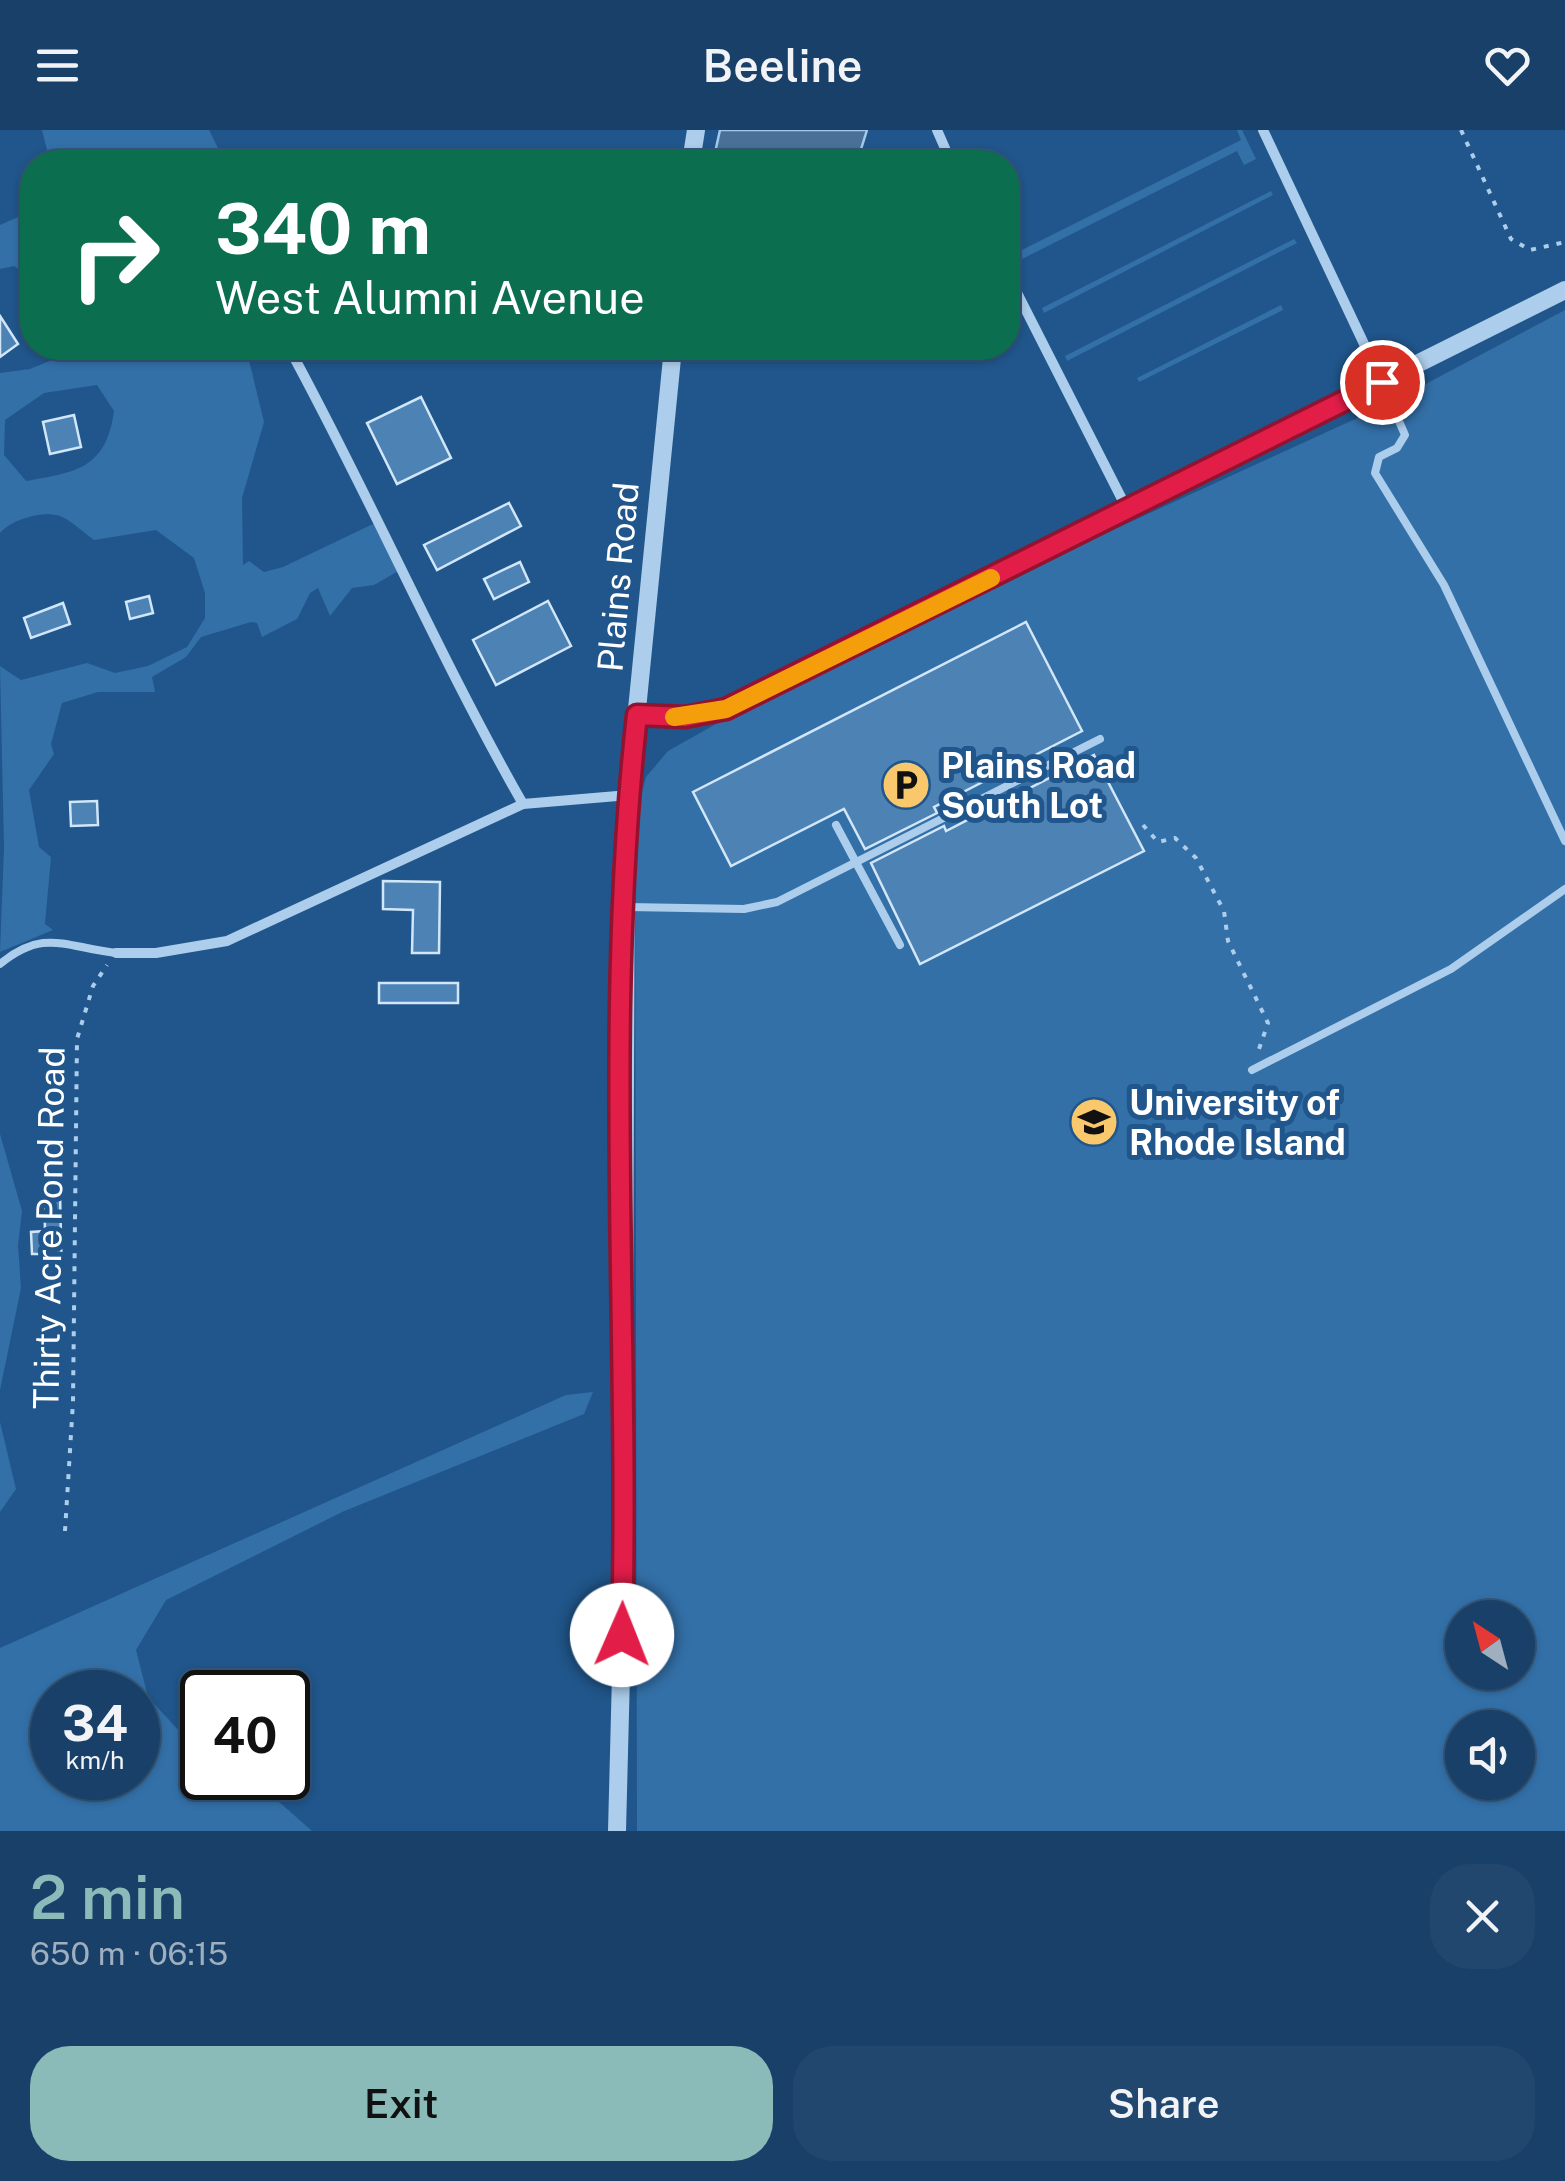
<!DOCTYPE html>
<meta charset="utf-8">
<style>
:root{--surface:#184068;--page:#21476e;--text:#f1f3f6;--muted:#9fafc0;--line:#36597c;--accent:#8bbbb9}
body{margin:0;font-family:"Public Sans",sans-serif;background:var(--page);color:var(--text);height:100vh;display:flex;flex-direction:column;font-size:38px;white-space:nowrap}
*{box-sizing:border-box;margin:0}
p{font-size:32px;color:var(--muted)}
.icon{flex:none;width:55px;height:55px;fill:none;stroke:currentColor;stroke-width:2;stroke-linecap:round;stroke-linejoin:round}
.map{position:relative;height:1701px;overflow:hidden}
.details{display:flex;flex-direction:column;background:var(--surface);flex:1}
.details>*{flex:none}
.banner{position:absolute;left:20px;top:20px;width:1000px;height:210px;border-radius:40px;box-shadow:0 2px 8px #0004,0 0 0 2px var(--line);background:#0b6e4f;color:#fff;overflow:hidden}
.needle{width:65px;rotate:324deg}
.fabs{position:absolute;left:1445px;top:1470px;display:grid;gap:20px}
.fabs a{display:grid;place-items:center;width:90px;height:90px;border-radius:50%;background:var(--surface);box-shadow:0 2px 8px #0004,0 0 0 2px var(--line);font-size:50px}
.speed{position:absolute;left:30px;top:1540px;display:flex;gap:20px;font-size:50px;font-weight:700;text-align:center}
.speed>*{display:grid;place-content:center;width:130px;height:130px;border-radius:50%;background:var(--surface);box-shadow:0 2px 8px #0004,0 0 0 2px var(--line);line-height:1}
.speed small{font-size:25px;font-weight:400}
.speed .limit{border:5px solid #111;border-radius:15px;background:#fff;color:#111}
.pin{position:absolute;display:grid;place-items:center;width:85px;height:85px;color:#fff;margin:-42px;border:5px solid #fff;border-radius:50%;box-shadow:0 2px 10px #0007}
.me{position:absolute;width:110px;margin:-55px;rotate:1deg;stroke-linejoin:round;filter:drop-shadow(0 0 8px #0008)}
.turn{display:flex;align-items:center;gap:35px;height:210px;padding:0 30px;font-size:45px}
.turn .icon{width:130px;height:130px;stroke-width:2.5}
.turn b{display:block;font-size:70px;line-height:85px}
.round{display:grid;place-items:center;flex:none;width:105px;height:105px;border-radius:40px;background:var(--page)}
.head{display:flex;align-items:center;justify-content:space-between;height:170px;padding:0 30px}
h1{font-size:60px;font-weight:600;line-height:75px;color:var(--accent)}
.button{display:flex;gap:20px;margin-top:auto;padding:20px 30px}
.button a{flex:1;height:115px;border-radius:40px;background:var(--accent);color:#111;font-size:40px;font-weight:600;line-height:115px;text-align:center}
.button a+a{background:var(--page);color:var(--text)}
header{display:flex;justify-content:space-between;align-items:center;height:130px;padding:0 30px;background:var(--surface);font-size:45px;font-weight:600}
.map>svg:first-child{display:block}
.green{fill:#3370a8;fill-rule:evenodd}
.water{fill:#4a7096;stroke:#a0c9ed;stroke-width:2.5}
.building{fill:#4c82b4;stroke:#d1e6f8;stroke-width:2.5}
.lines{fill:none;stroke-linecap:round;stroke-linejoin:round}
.path{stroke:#accdeb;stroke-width:4;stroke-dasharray:5 8;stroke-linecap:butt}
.service{stroke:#accdeb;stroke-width:8}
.minor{stroke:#accdeb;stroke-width:10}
.tertiary{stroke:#accdeb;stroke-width:18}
.route-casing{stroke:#92132f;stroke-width:25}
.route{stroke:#e11d48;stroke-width:18}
.slow{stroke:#f59e0b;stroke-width:18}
.labels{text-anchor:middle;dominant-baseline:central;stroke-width:10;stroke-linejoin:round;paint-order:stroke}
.street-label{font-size:35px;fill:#fff;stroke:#20568b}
.poi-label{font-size:35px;font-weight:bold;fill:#fff;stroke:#20568b;text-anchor:start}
</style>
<header><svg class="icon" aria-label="menu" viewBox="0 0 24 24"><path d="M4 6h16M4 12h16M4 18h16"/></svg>Beeline<svg class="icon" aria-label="heart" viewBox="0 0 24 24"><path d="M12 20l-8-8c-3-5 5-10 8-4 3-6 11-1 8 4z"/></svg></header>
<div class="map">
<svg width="1565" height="1701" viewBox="0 0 1565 1701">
<rect width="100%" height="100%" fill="#20568b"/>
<g class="green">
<polygon points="42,0 209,0 225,32 50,32"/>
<polygon points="1237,0 1242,0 1256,29 1244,35 1237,21 1018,131 1021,145 1008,111 1016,123 1241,10"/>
<polygon points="1271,61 1273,65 1044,183 1042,178"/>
<polygon points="32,75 32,147 14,136 0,139 0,95 25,84"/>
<polygon points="1294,109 1297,113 1067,231 1065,226"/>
<polygon points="1281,175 1283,180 1139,252 1137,248"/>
<path d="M 1565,180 L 1565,1701 L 637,1701 L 635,687 L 646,647 L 668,621 L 833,528 L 1388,274 ZM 1462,1488 L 1518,1488 L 1518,1542 L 1462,1542 ZM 1462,1598 L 1518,1598 L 1518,1652 L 1462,1652 Z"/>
<path d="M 68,218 L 246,218 L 264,292 L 242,368 L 243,435 L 249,431 L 264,442 L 283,437 L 375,393 L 400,440 L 374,455 L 352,458 L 330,486 L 318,458 L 310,463 L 297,489 L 262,507 L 257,493 L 251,492 L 201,507 L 186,527 L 152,547 L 155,562 L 98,562 L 62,573 L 51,614 L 54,624 L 29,660 L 39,717 L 51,727 L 45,794 L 53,800 L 0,822 L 4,717 L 0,536 L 21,550 L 87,533 L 115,543 L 148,536 L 187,517 L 205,488 L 205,463 L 194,428 L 156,400 L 94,410 C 84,403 71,390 60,386 C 42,380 11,390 0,403 L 0,243 L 30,239 L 69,223 ZM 97,255 L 114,281 C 106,338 78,342 26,351 L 4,325 L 5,290 L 44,263 Z"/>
<polygon points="0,1004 22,1081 18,1115 21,1158 0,1260"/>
<path d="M 593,1262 L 584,1284 L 342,1382 L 166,1470 L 136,1520 L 148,1567 L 202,1626 L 202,1648 C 259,1648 271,1665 312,1701 L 0,1701 L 0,1518 L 566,1265 ZM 52,1562 L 138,1562 L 138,1648 L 52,1648 Z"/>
<polygon points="0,1292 16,1359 0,1382"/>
</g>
<polygon class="water" points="720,0 867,0 857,32 713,32"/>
<g class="building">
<polygon points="0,186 18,214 0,227"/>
<polygon points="421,267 451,328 397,354 367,293"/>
<polygon points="74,285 81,317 50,324 43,292"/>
<polygon points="509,373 521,396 437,440 424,415"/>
<polygon points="520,432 529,452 494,469 484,449"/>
<polygon points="149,466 153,483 130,489 126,472"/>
<polygon points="548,471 571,516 496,555 473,510"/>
<polygon points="63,473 70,494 31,508 24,488"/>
<polygon points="1026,492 1082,601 934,677 937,683 865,719 844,679 731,736 693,662"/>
<polygon points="1094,625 1144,721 920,834 871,733 944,696 946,701"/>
<polygon points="97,671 98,695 71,696 70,672"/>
<polygon points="383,751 440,752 439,823 412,823 413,780 383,779"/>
<rect x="379" y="853" width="79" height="20"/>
<polygon points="60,1062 62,1153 46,1153 46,1124 32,1124 31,1102 45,1101 44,1063"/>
</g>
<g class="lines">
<g class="path">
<polyline points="1461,0 1511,109 1530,120 1565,112"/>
<polyline points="1143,695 1158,712 1175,708 1196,728 1224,781 1228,811 1268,893 1258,922"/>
<polyline points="65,1401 73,1272 77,909 93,856 107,835"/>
</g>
<g class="service">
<polyline points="1382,252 1405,305 1397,318 1379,327 1375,343 1444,455 1565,711"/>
<polyline points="836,695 900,815"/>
<polyline points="628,777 744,779 777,772 1100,609"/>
<path d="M 0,834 C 44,798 65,817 116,823"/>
<polyline points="1252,940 1451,839 1565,759"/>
</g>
<g class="minor">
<polyline points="937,0 951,32"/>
<polyline points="1263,0 1382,252"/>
<polyline points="1008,145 1127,379"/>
<path d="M 289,218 C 371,368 438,525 523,674"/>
<polyline points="116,823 156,823 227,811 523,674 629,665"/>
</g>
<g class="tertiary">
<polyline points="691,32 696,0"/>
<polyline points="637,585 685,587 726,579 1565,160"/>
<polyline points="617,1701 623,1466 626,690 673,218"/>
</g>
</g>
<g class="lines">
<g class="route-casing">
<path id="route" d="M 622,1505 C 630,1200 603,888 637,585 L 685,587 L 726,579 L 1382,252"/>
</g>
<use href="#route" class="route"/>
<polyline class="slow" points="674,587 726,579 991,448"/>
</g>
<defs>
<g id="parking-disc" transform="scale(2.5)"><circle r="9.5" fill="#f9c76c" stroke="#20568b"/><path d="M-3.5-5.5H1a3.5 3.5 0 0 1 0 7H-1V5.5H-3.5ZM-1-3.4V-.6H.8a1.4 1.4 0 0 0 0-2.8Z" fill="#111"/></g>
<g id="university-disc" transform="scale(2.5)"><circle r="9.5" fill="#f9c76c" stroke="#20568b"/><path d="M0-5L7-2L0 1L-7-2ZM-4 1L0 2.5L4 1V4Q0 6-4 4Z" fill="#111"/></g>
</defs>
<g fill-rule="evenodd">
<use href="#parking-disc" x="906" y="655"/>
<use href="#university-disc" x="1094" y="992"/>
</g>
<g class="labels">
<g class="street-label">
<text transform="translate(618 447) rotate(-85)">Plains Road</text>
<text transform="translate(49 1098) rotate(-89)">Thirty Acre Pond Road</text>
</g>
<g class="poi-label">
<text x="941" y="635">Plains Road<tspan x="941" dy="40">South Lot</tspan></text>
<text x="1129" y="972">University of<tspan x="1129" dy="40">Rhode Island</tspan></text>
</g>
</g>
</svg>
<div class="fabs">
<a><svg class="needle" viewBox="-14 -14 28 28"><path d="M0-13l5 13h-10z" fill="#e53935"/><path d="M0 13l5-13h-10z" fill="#9fafc0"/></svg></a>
<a><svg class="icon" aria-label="sound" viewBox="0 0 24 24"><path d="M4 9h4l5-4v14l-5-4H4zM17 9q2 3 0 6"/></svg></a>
</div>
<div class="speed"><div>34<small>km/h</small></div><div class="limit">40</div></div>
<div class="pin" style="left:1382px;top:252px;background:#d93025"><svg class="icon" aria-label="arrive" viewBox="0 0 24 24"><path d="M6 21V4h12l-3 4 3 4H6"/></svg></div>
<svg class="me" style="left:622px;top:1505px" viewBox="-20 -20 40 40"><circle r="19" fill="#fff"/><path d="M0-13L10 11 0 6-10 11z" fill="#e11d48"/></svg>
<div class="banner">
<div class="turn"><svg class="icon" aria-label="right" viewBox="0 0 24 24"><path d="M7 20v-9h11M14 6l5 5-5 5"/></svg><div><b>340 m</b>West Alumni Avenue</div></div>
</div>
</div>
<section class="details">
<div class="head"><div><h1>2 min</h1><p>650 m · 06:15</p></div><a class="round"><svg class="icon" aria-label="close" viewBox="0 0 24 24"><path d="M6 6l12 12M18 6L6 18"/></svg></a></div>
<div class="button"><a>Exit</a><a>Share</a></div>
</section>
